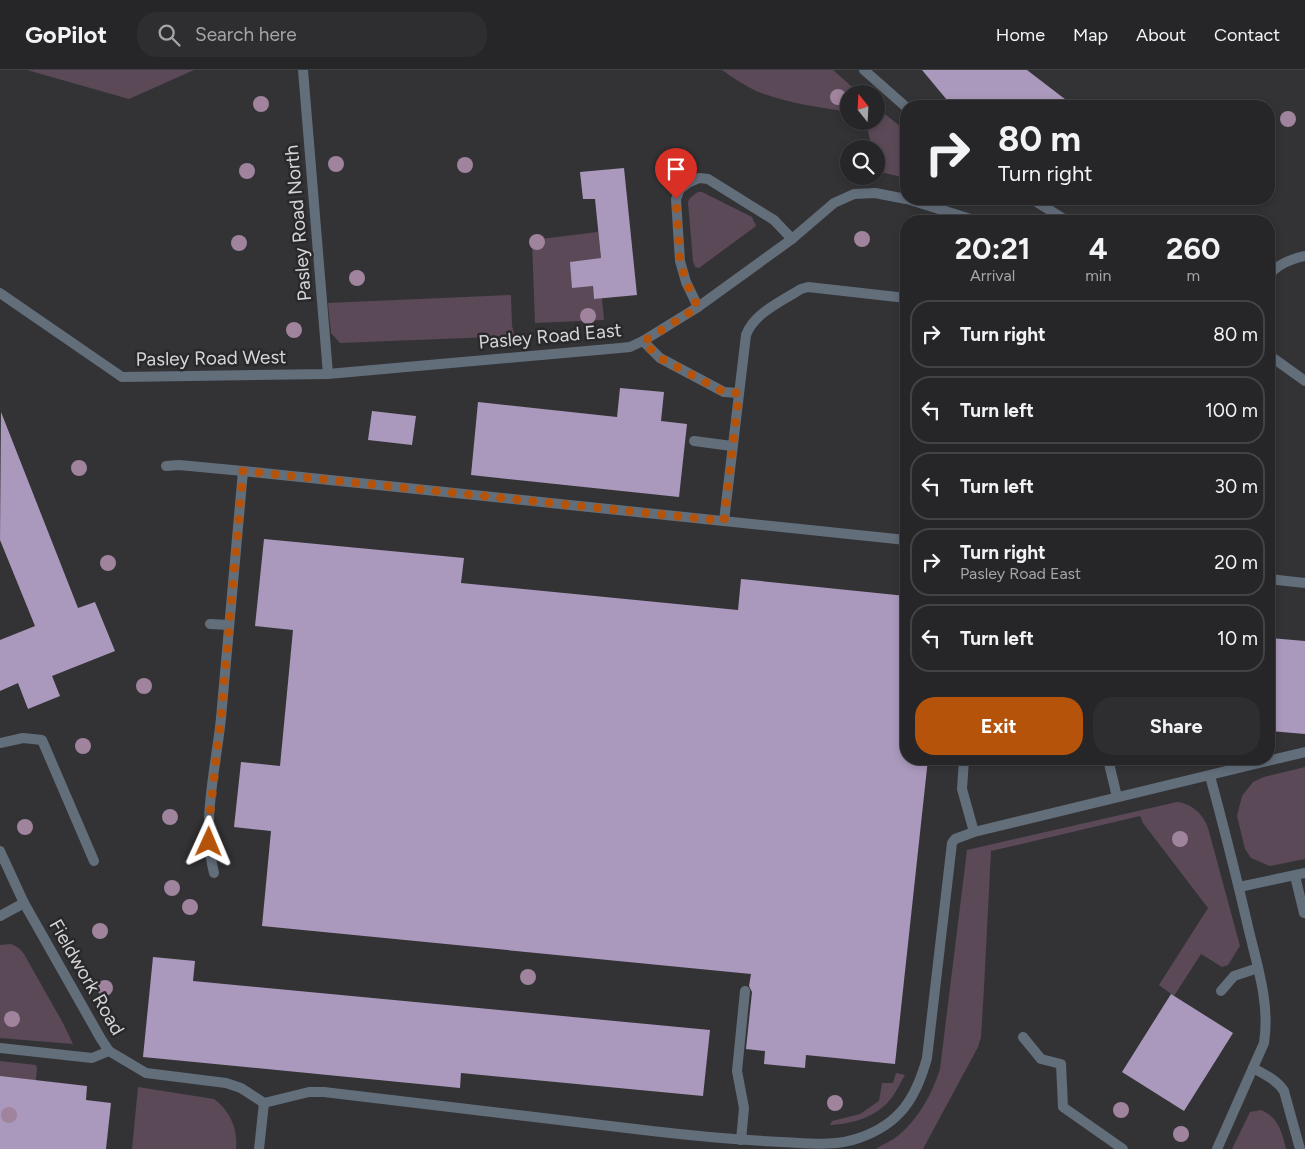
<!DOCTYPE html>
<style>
:root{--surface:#262628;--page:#2e2e30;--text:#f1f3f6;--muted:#a4a5a8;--line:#424345;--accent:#b45309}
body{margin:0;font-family:Figtree,sans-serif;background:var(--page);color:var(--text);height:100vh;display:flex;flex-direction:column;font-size:19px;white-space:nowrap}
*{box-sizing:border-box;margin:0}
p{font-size:16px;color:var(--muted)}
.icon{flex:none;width:28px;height:28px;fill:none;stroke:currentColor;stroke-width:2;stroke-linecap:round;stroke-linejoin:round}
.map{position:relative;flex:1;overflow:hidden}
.panel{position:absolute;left:900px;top:145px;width:375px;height:550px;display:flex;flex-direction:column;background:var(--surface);border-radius:20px;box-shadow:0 2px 8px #0003,0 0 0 1px var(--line)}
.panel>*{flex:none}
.banner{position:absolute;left:900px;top:30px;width:375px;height:105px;border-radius:20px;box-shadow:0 2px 8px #0003,0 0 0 1px var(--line);background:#262628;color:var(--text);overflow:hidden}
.needle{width:32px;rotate:342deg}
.tools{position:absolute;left:840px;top:15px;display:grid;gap:10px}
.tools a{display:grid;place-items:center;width:45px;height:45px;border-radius:50%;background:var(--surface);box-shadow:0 2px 8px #0003,0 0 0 1px var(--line);font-size:25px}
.pin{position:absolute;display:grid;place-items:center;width:42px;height:42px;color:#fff;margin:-51px -21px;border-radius:50% 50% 50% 0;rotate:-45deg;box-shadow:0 0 5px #0007}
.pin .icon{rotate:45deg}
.me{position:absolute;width:55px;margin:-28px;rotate:1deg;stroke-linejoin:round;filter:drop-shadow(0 0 4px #0008)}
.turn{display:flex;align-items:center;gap:18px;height:105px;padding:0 15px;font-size:22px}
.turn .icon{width:65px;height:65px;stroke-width:2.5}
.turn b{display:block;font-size:35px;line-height:42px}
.eta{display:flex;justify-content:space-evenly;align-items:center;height:85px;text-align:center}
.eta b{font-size:30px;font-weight:700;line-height:35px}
.cta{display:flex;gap:10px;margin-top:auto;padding:10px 15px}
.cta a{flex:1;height:58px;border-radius:20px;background:var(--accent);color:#fff;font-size:20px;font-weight:700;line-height:58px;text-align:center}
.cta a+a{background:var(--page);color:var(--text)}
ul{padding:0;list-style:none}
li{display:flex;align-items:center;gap:15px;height:68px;margin:0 10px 8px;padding:0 5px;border:2px solid var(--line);border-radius:20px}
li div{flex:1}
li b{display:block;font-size:19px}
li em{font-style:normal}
header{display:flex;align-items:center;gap:30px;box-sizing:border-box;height:70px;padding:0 25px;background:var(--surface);border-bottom:1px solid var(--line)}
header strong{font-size:24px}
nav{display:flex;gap:28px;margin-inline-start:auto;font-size:18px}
.search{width:350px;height:45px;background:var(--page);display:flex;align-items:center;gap:12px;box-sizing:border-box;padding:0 18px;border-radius:20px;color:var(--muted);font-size:19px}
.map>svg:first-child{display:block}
.green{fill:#5b4958}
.building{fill:#aa99bc}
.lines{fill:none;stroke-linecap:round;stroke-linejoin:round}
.service{stroke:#636e7b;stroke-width:10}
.tree{fill:#a0839c}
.route{stroke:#b45309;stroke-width:9;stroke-dasharray:0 16.2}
.labels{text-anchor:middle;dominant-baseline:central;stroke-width:5;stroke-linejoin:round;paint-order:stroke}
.street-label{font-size:19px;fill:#d5d5d7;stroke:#29292c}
</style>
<header>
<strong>GoPilot</strong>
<div class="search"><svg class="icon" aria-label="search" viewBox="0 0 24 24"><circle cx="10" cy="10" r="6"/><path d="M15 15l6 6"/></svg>Search here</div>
<nav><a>Home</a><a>Map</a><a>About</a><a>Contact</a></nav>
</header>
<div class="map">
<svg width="1305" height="1079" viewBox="0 0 1305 1079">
<rect width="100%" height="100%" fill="#333336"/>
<g class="green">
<polygon points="27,0 194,0 129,29"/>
<path d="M 722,0 L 833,0 L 860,24 L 849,24 L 849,42 C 818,37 785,33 756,21 C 744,15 733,8 722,0 Z"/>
<polygon points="876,37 906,61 906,108 876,101 876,79 872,79 866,51 876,51"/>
<polygon points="698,122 702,122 752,147 756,156 699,198 695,197 693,191 688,132 690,128"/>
<polygon points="598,162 601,188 590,190 594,229 602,228 604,250 535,253 532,170"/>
<polygon points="511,225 512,256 515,266 340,273 331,263 328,233"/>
<polygon points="1305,697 1305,789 1270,796 1251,788 1245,779 1237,746 1242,726 1253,712 1264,707"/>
<path d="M 1177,732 C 1191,733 1204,745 1208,758 L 1240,876 L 1228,895 L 1222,897 L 1201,884 L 1174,926 L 1159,915 L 1208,838 L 1143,753 L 1140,746 L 991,781 L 984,918 L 981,967 L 978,977 L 923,1079 L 876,1079 C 883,1074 892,1071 899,1065 C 919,1048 932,1024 940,999 L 967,780 Z"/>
<polygon points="11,874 19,878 24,884 64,955 73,974 0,968 0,875"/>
<polygon points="0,991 36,995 37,998 34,1031 0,1046"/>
<path d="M 896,1003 L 905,1005 C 901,1011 898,1019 893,1026 C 879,1046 854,1054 830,1055 L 832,1051 L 860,1044 L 879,1031 L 882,1013 L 893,1013 Z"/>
<path d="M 138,1017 L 214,1029 C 230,1041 238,1059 236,1079 L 132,1079 Z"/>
<path d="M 1261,1040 C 1278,1047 1282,1062 1286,1079 L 1232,1079 L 1250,1042 Z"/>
</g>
<g class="building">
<polygon points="922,0 1027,0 1074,36 952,36"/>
<polygon points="624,98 637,225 594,229 593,216 572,218 570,192 601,188 595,129 583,129 580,102"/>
<polygon points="620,318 664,322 661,351 687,354 679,427 471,405 478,332 617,347"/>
<polygon points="372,341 416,346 412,375 368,370"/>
<polygon points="1,342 78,538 95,532 115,581 52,606 60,626 28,639 18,613 0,621 0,570 35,556 0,470"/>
<polygon points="264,469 464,488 461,513 738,540 741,509 906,526 906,689 928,689 895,994 806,985 805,998 764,994 765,981 746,979 752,922 749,916 751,904 262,856 271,761 234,757 241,692 280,696 293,560 255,556"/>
<polygon points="1269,568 1305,571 1305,664 1269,661"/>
<polygon points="153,887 195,891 193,911 710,960 703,1026 461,1003 460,1018 143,987"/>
<polygon points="1171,924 1233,963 1184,1041 1122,1002"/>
<polygon points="0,1006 87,1016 86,1030 111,1033 106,1079 0,1079"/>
</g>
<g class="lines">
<g class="service">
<polyline points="303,0 328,304"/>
<polyline points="864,0 906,37"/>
<polyline points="907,129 977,151"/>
<polyline points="1032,129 1067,151"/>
<path d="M 1269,205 C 1278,194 1291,189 1305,186"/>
<polyline points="0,223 122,307 328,304 620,278 630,277 643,271 698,237 792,169 834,133 854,124 875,123 906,129"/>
<polyline points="698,237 686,212 680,191 676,129 680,119 688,113 699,108 708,109 774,150 792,169"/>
<polyline points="643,271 660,288 724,322 739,323"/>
<polyline points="1269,285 1305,311"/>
<polyline points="694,371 732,376"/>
<polyline points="166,396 179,395 243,401"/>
<path d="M 724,451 L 746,265 C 754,243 782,231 801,219 L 808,217 L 906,228"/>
<polyline points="1269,509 1305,513"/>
<polyline points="210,554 229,555"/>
<polyline points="0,673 23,668 42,670 94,791"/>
<polyline points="964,689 962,719 974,762"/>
<polyline points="1108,689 1117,727"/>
<path d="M 1210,706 C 1224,758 1237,809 1249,861 C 1258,898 1270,935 1264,973 L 1217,1079"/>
<polyline points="0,781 24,833 101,969 109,981 146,1003 226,1013 241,1018 264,1033"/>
<path d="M 214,803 C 201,753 216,698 221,648 C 229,566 235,483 243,401 L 906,470"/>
<polyline points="1295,806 1304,843"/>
<polyline points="1239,817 1305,803"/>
<polyline points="0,846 24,833"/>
<polyline points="1221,921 1234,906 1258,898"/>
<polyline points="1023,967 1041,989 1061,994 1063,1037 1123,1079"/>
<polyline points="0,978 92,988 109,981"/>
<path d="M 1253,998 C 1264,1004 1277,1010 1284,1021 L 1300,1079"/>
<path d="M 264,1033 L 309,1022 L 324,1022 C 434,1035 543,1048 652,1061 C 695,1066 738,1070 781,1072 C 807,1073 834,1077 859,1068 C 900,1054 916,1028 927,988 L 952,773 L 955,769 L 974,762 L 1305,682"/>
<polyline points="741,1070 744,1038 737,1001 745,921"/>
<polyline points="259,1079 264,1033"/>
</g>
</g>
<g class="tree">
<circle cx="838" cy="27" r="8"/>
<circle cx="261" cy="34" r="8"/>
<circle cx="1288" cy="49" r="8"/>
<circle cx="336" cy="94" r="8"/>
<circle cx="465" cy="95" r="8"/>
<circle cx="247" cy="101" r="8"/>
<circle cx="862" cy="169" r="8"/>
<circle cx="537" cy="172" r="8"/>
<circle cx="239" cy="173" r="8"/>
<circle cx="357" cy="208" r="8"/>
<circle cx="588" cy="246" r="8"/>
<circle cx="294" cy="260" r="8"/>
<circle cx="79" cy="398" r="8"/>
<circle cx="108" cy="493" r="8"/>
<circle cx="144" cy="616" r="8"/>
<circle cx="83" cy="676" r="8"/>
<circle cx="170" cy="747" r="8"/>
<circle cx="25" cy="757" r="8"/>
<circle cx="1180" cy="769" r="8"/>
<circle cx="172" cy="818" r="8"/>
<circle cx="190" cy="837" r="8"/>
<circle cx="100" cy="861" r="8"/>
<circle cx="528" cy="907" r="8"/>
<circle cx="105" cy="918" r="8"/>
<circle cx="12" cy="949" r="8"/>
<circle cx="835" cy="1033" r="8"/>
<circle cx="1121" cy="1040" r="8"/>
<circle cx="9" cy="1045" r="8"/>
<circle cx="1181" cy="1064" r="8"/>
</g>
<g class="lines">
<polyline class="route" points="209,772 208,760 221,647 243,401 724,451 739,323 724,322 660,288 643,272 698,237 686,212 680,191 676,129"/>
</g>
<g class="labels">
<g class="street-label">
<text transform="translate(298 153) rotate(-95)">Pasley Road North</text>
<text transform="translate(550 266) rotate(-5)">Pasley Road East</text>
<text transform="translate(211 288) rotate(-1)">Pasley Road West</text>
<text transform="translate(87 907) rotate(60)">Fieldwork Road</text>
</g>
</g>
</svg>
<div class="tools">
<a><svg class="needle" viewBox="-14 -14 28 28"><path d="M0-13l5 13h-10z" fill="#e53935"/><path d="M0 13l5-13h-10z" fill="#a4a5a8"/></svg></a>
<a><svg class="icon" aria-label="search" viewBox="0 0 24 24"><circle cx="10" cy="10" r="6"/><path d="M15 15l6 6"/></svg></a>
</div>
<div class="pin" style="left:676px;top:129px;background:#d93025"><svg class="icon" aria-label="arrive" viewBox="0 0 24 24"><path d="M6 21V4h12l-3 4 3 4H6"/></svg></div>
<svg class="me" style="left:209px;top:772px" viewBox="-20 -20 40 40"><path d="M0-17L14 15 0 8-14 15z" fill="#b45309" stroke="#fff" stroke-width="4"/></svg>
<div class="banner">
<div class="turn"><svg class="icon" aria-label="right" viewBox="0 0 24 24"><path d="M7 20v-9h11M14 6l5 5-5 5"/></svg><div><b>80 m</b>Turn right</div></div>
</div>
<section class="panel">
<div class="eta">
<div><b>20:21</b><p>Arrival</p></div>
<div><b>4</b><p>min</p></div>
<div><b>260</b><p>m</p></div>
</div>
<ul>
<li><svg class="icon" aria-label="right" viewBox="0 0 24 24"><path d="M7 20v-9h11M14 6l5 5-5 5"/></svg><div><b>Turn right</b></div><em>80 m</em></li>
<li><svg class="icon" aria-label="left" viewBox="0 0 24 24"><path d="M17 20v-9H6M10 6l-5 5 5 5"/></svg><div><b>Turn left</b></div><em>100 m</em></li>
<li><svg class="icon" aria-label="left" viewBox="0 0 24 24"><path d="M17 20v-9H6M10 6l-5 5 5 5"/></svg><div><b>Turn left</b></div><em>30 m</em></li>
<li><svg class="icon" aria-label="right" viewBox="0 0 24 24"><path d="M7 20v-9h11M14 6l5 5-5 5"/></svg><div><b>Turn right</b><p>Pasley Road East</p></div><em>20 m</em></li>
<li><svg class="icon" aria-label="left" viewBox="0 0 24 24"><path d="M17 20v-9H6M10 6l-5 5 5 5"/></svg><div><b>Turn left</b></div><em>10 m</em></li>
</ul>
<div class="cta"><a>Exit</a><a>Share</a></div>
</section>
</div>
